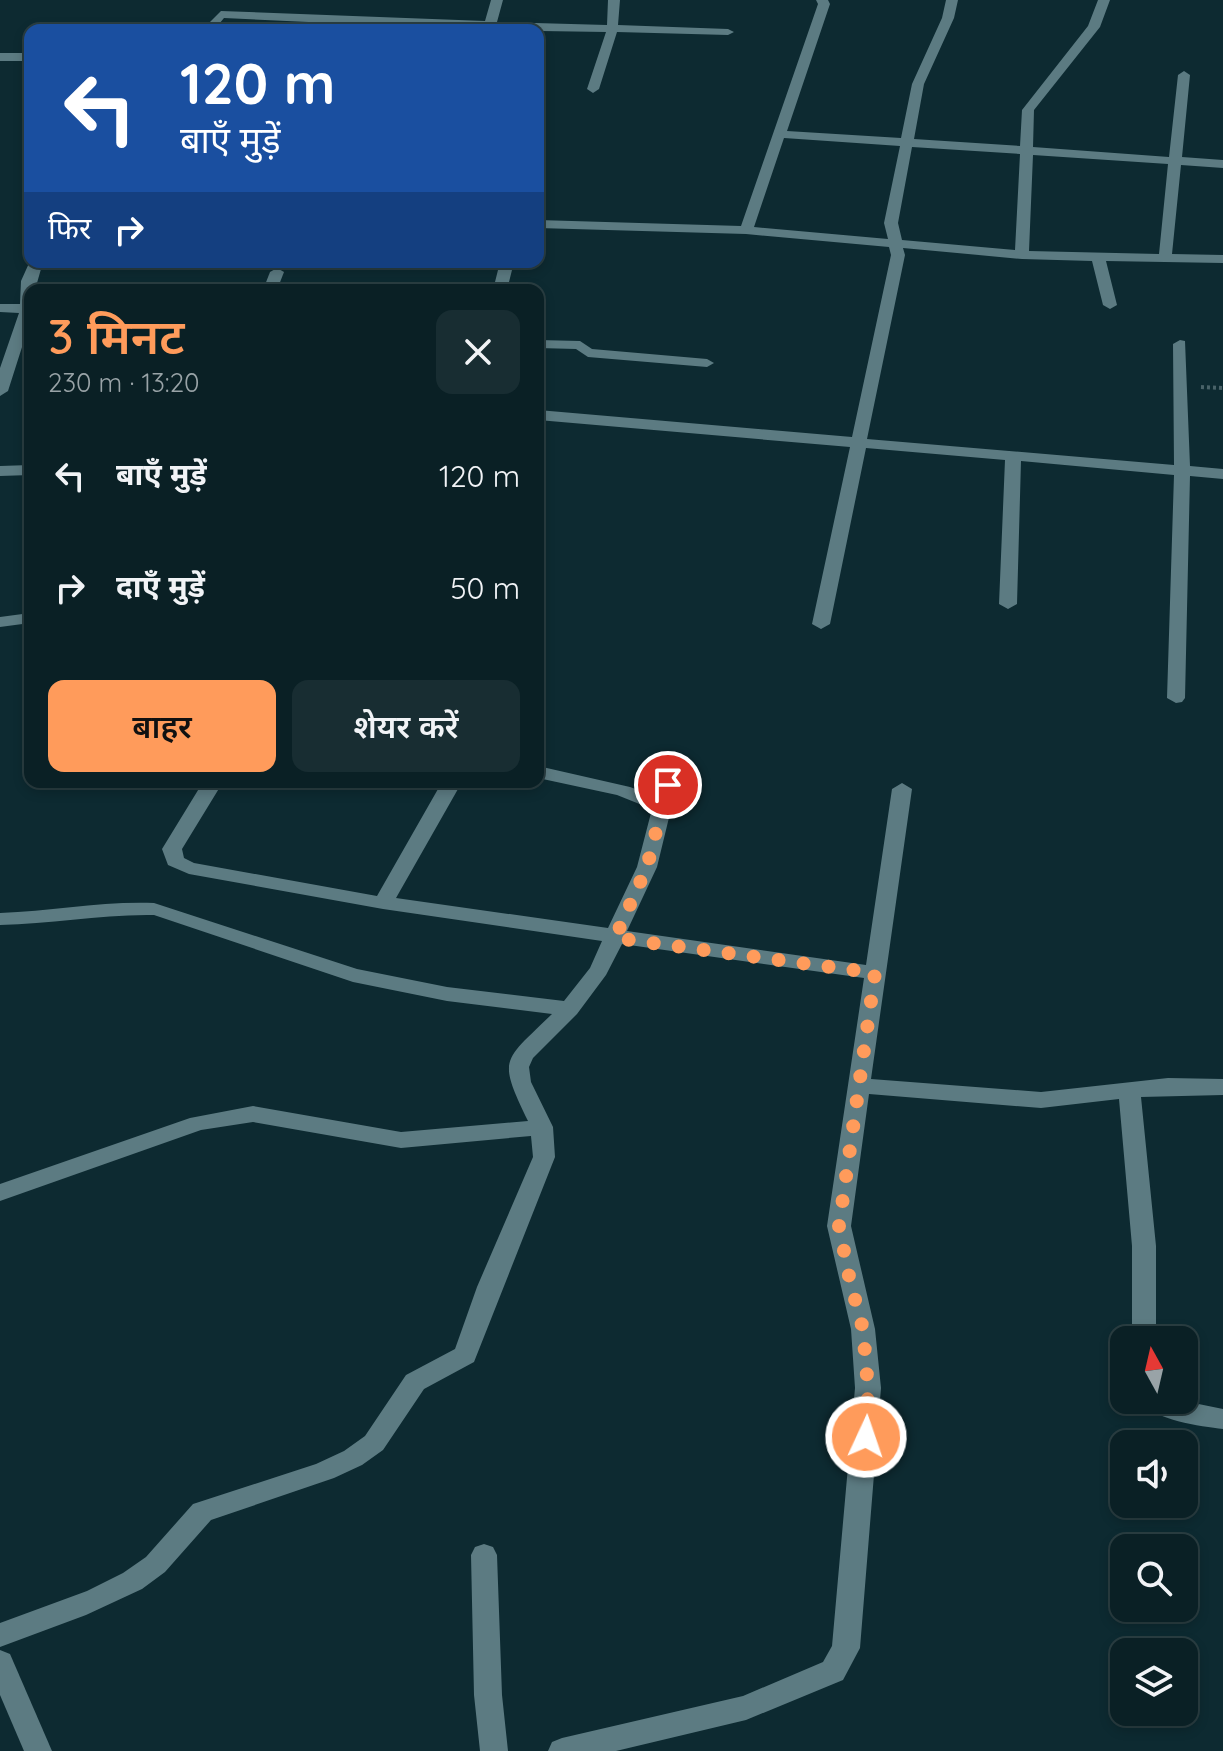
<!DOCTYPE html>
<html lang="hi">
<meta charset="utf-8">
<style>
:root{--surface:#0a2025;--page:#182d32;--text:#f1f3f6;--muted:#99a3a7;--line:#2a3e42;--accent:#ff9b5b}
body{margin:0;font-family:Quicksand,"Noto Sans Devanagari",sans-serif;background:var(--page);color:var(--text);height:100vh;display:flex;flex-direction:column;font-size:30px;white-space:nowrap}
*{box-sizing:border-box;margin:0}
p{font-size:26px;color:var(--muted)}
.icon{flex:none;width:44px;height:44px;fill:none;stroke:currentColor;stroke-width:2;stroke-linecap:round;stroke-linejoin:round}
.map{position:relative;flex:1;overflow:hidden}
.side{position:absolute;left:24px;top:284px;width:520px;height:504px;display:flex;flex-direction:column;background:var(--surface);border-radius:16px;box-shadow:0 4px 12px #0003,0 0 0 2px var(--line)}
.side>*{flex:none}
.hud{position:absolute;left:24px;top:24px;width:520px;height:244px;border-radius:16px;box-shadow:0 4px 12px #0003,0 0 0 2px var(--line);background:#1a4fa0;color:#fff;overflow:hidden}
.needle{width:52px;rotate:352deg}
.controls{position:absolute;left:1110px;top:1326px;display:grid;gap:16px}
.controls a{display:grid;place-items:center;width:88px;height:88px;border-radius:16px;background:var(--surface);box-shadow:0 4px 12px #0003,0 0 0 2px var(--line);font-size:40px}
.pin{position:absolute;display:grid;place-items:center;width:68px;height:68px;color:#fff;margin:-34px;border:4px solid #fff;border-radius:50%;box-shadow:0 2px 8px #0007}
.me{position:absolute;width:88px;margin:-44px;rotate:3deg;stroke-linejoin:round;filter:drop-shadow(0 0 6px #0008)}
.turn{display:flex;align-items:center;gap:28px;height:168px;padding:0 24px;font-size:36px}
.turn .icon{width:104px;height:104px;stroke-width:2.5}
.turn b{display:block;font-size:56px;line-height:68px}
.then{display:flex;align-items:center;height:76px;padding:0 24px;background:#0003;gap:16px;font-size:30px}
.round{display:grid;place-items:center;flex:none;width:84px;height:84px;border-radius:16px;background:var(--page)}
.headline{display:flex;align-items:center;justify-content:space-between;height:136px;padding:0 24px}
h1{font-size:48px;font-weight:600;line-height:60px;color:var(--accent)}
.cta{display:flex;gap:16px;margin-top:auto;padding:16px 24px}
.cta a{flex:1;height:92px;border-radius:16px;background:var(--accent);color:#111;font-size:32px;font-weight:600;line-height:92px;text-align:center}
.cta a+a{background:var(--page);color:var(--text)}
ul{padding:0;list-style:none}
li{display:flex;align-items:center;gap:24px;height:112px;padding:0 24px}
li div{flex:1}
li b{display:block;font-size:30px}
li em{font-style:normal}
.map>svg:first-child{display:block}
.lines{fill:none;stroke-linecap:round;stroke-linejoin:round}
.path{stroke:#496268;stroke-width:4;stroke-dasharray:3 3;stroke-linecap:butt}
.minor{fill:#5c7b82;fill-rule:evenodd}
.tertiary{fill:#5c7b82;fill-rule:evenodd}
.route{stroke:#ff9b5b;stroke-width:14;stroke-dasharray:0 25.2}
</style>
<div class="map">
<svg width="1223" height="1751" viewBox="0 0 1223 1751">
<rect width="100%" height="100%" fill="#0d2a31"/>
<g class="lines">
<polyline class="path" points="1201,387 1223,388"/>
<g class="minor">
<polygon points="491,0 503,0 497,22 607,25 608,0 620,0 618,25 728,29 734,32 728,35 617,32 599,89 593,93 587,89 606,32 482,30 224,18 214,30 202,30 221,11 485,21"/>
<path d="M 816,0 L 828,0 L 830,4 L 787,131 L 901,138 L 912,84 L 942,18 L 946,0 L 958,0 L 954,18 L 924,84 L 914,139 L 1020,146 L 1022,110 L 1088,26 L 1098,0 L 1110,0 L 1100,27 L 1034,110 L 1033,147 L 1169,157 L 1178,75 L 1184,71 L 1190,75 L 1182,157 L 1223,160 L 1223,168 L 1181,165 L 1172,254 L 1223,255 L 1223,263 L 1106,261 L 1117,305 L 1110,309 L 1103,305 L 1092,261 L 1022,259 L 903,248 L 905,255 L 867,439 L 1174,465 L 1173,344 L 1180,340 L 1185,341 L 1190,466 L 1223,469 L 1223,479 L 1190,476 L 1185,698 L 1182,702 L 1176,703 L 1167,698 L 1174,475 L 1021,461 L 1017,604 L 1008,609 L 999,604 L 1005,460 L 866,448 L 830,624 L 821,629 L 812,624 L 850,447 L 538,420 L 538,410 L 852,437 L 891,255 L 889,247 L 746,234 L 538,228 L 538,220 L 741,226 L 818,4 ZM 784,138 L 900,146 L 884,223 L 888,239 L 754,227 ZM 912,147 L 1020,154 L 1015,250 L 902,240 L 898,223 ZM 1033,155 L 1168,164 L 1159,254 L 1029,251 Z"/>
<rect x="0" y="53" width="30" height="8"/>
<polygon points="30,261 43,262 35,290 30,290 30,322 8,391 0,396 0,368 19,313 0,312 0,304 20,304 21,281"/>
<polygon points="500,262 514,262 507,290 493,290"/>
<polygon points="277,268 284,272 277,290 263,290 270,272"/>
<polygon points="538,340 580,341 592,349 707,359 714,363 707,367 588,357 576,349 538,348"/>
<polygon points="30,465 30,475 0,476 0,466"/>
<polygon points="30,613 30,623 0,627 0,617"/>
<path d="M 673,758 L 682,764 L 657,867 L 627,931 L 866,965 L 892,789 L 902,783 L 912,789 L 871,1079 L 1041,1092 L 1168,1078 L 1223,1079 L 1223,1095 L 1141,1097 L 1156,1246 L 1156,1340 L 1132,1340 L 1132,1246 L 1119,1099 L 1041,1108 L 869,1094 L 851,1226 L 875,1329 L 881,1388 L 860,1648 L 843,1680 L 746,1720 L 616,1751 L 548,1751 L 552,1742 L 562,1738 L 743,1696 L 823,1662 L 832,1646 L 855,1388 L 851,1329 L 827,1226 L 864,978 L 622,944 L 606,975 L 577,1014 L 533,1058 L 529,1067 L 531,1082 L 553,1127 L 555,1157 L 474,1362 L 424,1389 L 383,1450 L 362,1465 L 334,1478 L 211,1520 L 165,1572 L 142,1589 L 86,1615 L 0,1647 L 0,1623 L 87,1591 L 123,1573 L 146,1557 L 193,1504 L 316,1464 L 344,1451 L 365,1436 L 406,1375 L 455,1349 L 477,1287 L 533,1157 L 531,1136 L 401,1148 L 253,1122 L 201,1130 L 0,1201 L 0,1184 L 190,1118 L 253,1106 L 401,1132 L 528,1121 C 497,1057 503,1062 552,1014 L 447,1001 L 353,982 L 154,915 C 102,914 51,924 0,925 L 0,913 C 52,911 103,901 154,903 L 357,969 L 447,987 L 564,1001 L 590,968 L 602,941 L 383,909 L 189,874 L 168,865 L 162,849 L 203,782 L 223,782 L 182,849 L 184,858 L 194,863 L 377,896 L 442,782 L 462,782 L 396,898 L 608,928 L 637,867 L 652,809 L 617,795 L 538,778 L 538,766 L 630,787 L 655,796 L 664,764 Z"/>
<path d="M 1141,1400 L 1179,1400 L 1223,1409 L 1223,1429 C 1201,1426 1153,1421 1141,1400 Z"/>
<polygon points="484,1544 493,1547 497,1555 502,1695 508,1751 480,1751 474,1695 471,1555 475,1547"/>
</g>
<polygon class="tertiary" points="0,1650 10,1654 52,1751 24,1751 0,1695"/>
</g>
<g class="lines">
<polyline class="route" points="668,785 647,867 615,938 875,973 839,1226 850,1281 863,1329 868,1388 866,1437"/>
</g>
</svg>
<div class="controls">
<a><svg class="needle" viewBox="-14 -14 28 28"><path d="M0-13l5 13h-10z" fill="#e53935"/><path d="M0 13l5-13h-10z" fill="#99a3a7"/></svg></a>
<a><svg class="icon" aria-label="sound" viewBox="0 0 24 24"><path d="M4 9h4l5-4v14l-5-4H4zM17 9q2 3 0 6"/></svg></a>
<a><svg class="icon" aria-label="search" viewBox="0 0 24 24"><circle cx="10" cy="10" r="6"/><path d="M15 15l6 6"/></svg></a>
<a><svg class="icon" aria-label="layers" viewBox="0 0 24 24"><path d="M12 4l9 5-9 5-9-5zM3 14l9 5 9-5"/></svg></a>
</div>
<div class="pin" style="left:668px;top:785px;background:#d93025"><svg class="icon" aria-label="arrive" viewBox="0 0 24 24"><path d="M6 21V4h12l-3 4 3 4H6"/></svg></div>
<svg class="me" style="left:866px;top:1437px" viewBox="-20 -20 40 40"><circle r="17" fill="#ff9b5b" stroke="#fff" stroke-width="3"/><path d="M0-11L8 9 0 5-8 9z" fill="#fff"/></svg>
<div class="hud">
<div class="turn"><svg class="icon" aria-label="left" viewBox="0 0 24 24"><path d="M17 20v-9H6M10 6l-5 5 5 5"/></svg><div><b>120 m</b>बाएँ मुड़ें</div></div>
<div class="then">फिर<svg class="icon" aria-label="right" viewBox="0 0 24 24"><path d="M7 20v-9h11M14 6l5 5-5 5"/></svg></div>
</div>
<section class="side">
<div class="headline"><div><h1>3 मिनट</h1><p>230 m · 13:20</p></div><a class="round"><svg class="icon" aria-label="close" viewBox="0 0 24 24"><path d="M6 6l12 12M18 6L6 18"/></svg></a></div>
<ul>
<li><svg class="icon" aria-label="left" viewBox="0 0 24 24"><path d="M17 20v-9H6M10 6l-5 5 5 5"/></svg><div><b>बाएँ मुड़ें</b></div><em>120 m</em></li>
<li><svg class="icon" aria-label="right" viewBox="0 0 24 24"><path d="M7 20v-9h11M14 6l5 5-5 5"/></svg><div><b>दाएँ मुड़ें</b></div><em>50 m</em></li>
</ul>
<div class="cta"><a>बाहर</a><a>शेयर करें</a></div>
</section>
</div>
